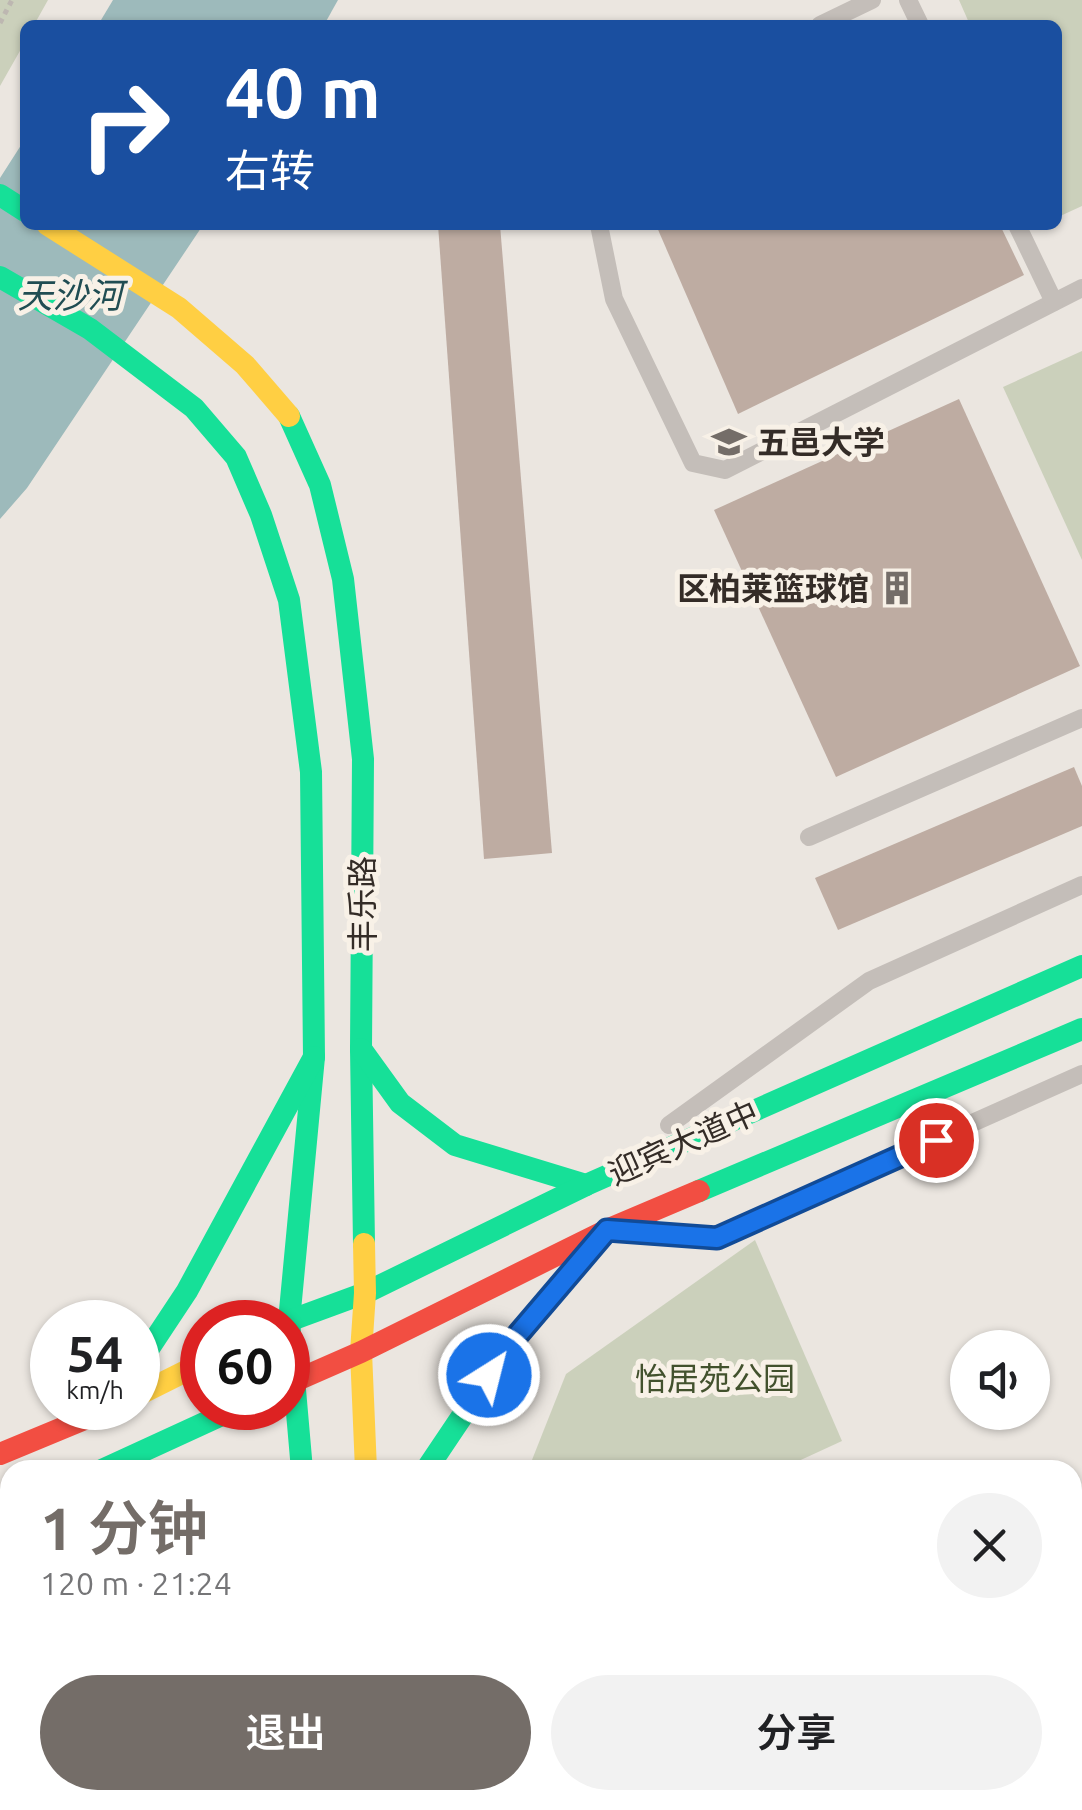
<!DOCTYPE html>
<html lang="zh">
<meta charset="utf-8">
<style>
:root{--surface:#fff;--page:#f2f2f2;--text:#202124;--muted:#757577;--accent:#746d68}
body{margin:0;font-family:Ubuntu,"Noto Sans SC",sans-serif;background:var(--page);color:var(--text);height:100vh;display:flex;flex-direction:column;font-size:38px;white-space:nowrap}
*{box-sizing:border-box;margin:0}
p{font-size:32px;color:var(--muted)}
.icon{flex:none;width:55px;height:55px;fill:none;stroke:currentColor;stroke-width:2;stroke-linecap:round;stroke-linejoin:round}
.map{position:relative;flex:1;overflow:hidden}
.details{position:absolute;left:0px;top:1460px;width:1082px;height:350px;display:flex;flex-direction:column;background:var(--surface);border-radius:30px 30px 0 0;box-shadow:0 2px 8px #0004}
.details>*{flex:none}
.hud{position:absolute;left:20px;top:20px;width:1042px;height:210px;border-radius:15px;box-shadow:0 2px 8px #0004;background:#1a4fa0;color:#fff;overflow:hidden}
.controls{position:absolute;left:950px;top:1330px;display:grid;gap:20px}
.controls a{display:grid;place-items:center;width:100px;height:100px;border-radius:50%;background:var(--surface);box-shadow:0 2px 8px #0004;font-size:50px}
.speed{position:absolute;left:30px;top:1300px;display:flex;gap:20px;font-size:50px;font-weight:700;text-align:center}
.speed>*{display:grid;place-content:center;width:130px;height:130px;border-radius:50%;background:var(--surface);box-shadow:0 2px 8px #0004;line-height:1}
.speed small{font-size:25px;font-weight:400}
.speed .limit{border:15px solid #d22;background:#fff;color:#111}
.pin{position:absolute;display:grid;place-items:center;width:85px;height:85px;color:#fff;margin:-42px;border:5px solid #fff;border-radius:50%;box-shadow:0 2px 10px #0007}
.me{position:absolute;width:110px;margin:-55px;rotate:36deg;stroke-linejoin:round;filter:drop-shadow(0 0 8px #0008)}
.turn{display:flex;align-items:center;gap:35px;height:210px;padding:0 40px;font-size:45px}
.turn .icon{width:130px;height:130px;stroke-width:2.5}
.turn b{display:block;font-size:70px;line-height:85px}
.round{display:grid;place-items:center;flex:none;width:105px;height:105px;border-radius:52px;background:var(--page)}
.overview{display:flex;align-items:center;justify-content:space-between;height:170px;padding:0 40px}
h1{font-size:60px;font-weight:600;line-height:75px;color:var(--accent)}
.cta{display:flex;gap:20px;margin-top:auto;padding:20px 40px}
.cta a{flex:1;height:115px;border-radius:60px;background:var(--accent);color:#fff;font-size:40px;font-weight:600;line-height:115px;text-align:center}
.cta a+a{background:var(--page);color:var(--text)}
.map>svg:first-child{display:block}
.green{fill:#cbd0bb}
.water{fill:#9dbabb}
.building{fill:#beaca2}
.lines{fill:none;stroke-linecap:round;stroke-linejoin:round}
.path{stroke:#bdb7b1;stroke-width:5;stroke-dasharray:5 5;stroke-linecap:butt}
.lane{stroke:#c4beb9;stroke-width:18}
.fast{stroke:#16e098;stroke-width:22}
.slow{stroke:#ffcf43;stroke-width:22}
.jam{stroke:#f24e42;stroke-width:22}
.route-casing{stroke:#114b97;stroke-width:25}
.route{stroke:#1a73e8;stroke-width:18}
.labels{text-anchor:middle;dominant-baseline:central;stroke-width:10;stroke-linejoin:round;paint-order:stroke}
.poi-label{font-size:32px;font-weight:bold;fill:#342c27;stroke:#f8f1e7;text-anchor:start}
.street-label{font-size:32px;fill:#342c27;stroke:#f8f1e7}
.park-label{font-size:32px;fill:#42512d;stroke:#f8f1e7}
.water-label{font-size:35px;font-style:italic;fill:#204d53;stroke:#f8f1e7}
</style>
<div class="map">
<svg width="1082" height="1810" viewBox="0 0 1082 1810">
<rect width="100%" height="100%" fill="#ebe6e0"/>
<g class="green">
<polygon points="0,0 48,0 34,25 25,25 25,42 0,86"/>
<polygon points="959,0 1082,0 1082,206 1058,217 1058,25 970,25"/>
<polygon points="1082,351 1082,560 1003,387"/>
<polygon points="755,1240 842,1441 779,1470 528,1470 566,1374"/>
<polygon points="10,1573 10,1800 296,1800 296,1810 31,1810 29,1806 17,1810 0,1810 0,1577"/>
</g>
<g class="water">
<polygon points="113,0 338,0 324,25 98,25"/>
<polygon points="25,139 25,225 203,225 27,488 0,519 0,178"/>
</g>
<g class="building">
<polygon points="438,225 500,225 552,853 484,859"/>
<polygon points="656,225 1000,225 1024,275 738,414"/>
<polygon points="959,399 1080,666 836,777 714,510"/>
<polygon points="1074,767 1082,786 1082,826 838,930 815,878"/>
</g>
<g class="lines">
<polyline class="path" points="0,23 12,0"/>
<g class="lane">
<polyline points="908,0 920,25"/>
<polyline points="820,25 872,0"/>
<polyline points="599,225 614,299 693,463 725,470 1082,288"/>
<polyline points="1017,225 1054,302"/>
<polyline points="809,837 1082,718"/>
<polyline points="669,1125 869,981 1082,885"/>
<polyline points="643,1232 717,1237 1082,1074"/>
</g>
<g class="fast">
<polyline points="0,195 25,211"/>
<polyline points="0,277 90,329 194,408 236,457 261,515 289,600 311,772 314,1057 289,1321 302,1470"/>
<polyline points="289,416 320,485 343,579 363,759 361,1049 364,1244"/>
<polyline points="361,1049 400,1103 455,1145 586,1185"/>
<polyline points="699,1191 1082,1029"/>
<polyline points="286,1322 365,1293 586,1185 1082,966"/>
<polyline points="138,1365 187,1291 314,1057"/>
<polyline points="102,1470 237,1408"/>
<polyline points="426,1470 510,1345 592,1247"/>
<polyline points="0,1516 10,1512"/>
</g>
<g class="slow">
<polyline points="48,225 179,308 245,365 289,416"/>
<polyline points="364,1244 365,1293 361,1352 366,1470"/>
<polyline points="138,1395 202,1363"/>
<polyline points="323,1800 323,1810"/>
<polyline points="387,1800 387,1810"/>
</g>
<g class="jam">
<polyline points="288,1384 361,1352 607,1230 699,1191"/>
<polyline points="0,1454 111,1408"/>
</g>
</g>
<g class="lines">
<g class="route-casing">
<polyline id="route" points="489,1375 510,1344 607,1230 717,1238 936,1140"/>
</g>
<use href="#route" class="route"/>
</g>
<defs>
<g id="university-bare" transform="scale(2.7)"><path d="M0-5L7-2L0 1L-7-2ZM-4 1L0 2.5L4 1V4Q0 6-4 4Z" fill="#746d68" stroke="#f8f1e7" stroke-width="2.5" paint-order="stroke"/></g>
<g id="building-bare" transform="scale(2.7)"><path d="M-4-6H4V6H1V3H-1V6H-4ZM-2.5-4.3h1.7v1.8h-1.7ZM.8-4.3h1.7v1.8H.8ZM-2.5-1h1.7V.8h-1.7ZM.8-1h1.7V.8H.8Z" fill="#746d68" stroke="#f8f1e7" stroke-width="2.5" paint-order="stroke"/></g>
</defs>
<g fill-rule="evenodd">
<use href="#university-bare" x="729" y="442"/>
<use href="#building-bare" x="897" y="588"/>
</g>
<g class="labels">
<g class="poi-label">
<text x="757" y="442">五邑大学</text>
<text x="869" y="588" text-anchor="end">区柏莱篮球馆</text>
</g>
<g class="street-label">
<text transform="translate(362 904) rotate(-90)">丰乐路</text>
<text transform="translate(683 1142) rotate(-24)">迎宾大道中</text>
</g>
<g class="park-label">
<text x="715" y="1378">怡居苑公园</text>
</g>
<g class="water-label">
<text x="70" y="295">天沙河</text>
</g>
</g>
</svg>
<div class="controls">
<a><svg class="icon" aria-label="sound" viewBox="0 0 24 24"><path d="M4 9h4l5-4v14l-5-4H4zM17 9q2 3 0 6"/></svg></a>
</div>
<div class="speed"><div>54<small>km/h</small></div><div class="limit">60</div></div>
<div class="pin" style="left:936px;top:1140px;background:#d93025"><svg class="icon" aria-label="arrive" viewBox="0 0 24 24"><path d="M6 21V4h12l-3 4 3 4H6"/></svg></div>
<svg class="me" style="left:489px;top:1375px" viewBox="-20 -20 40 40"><circle r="17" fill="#1a73e8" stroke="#fff" stroke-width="3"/><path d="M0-11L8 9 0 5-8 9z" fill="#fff"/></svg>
<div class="hud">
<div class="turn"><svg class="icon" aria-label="right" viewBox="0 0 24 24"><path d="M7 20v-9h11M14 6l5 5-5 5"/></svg><div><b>40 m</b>右转</div></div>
</div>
<section class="details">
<div class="overview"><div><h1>1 分钟</h1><p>120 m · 21:24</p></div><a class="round"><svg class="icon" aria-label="close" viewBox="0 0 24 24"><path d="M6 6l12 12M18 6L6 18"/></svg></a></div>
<div class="cta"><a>退出</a><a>分享</a></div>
</section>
</div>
